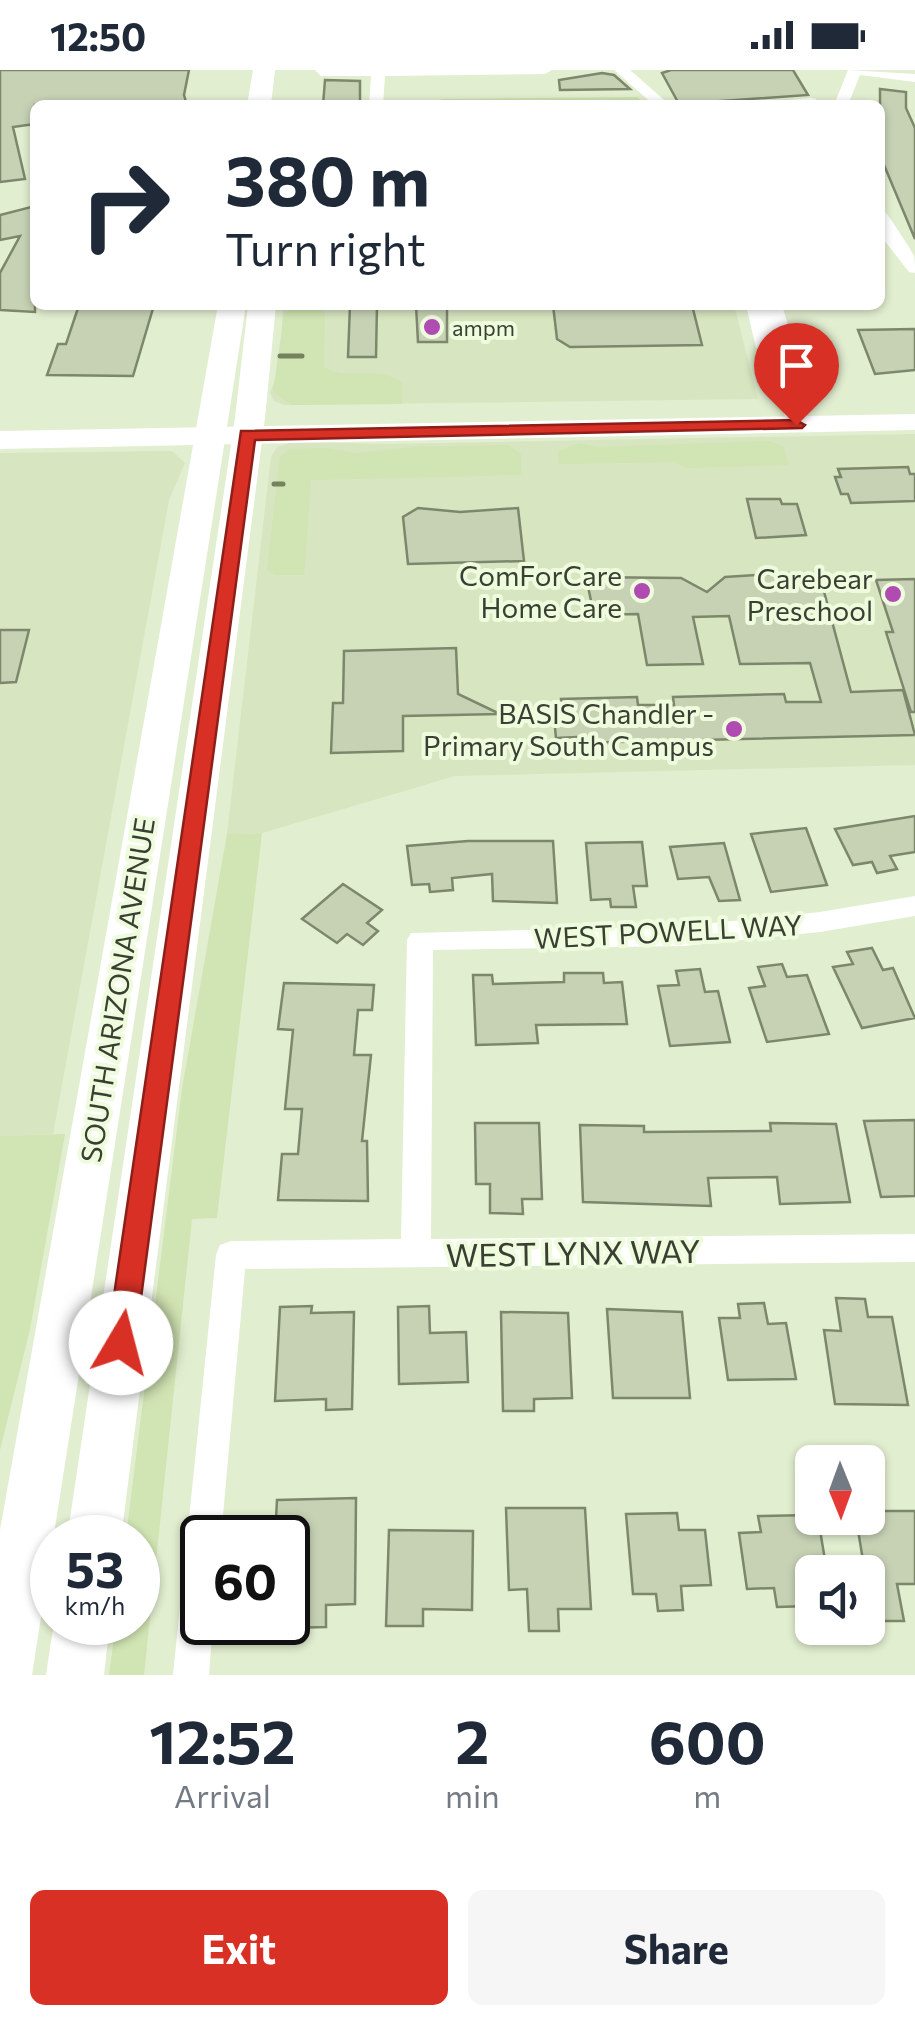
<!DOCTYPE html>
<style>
:root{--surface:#fff;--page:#f6f6f7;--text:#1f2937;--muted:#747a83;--accent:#d93025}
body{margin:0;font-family:Commissioner,sans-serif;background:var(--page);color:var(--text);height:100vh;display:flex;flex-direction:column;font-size:38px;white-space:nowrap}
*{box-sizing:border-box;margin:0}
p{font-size:32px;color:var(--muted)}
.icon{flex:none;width:55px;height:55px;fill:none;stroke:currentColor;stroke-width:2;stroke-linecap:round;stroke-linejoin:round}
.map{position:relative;height:1605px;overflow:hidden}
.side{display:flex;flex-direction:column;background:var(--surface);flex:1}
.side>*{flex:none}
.hud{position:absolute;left:30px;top:30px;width:855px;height:210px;border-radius:15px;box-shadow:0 2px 8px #0004;background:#fff;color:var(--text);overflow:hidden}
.needle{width:65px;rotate:179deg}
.fabs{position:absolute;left:795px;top:1375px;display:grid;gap:20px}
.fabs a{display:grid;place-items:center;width:90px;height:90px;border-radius:15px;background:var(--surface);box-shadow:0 2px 8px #0004;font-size:50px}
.speed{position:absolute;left:30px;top:1445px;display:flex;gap:20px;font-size:50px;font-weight:700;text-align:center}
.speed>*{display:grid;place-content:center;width:130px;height:130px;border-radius:50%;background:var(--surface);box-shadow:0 2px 8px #0004;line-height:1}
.speed small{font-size:25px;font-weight:400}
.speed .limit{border:5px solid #111;border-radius:15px;background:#fff;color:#111}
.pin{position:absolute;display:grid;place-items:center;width:85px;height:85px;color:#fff;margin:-102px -42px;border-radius:50% 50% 50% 0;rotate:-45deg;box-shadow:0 0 10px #0007}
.pin .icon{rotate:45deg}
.me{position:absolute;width:110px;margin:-55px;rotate:8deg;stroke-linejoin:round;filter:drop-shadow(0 0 8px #0008)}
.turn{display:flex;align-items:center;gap:35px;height:210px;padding:0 30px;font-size:45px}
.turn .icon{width:130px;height:130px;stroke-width:2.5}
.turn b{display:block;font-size:70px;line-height:85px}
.eta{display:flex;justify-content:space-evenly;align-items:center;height:170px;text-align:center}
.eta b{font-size:60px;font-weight:700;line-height:70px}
.button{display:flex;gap:20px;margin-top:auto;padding:20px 30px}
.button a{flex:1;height:115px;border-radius:15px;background:var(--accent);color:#fff;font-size:40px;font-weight:700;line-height:115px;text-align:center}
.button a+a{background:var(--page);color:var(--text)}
.status{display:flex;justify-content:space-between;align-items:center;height:70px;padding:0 50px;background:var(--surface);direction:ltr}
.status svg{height:28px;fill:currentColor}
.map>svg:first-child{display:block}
.built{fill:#d7e5c0}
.green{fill:#d1e4b3}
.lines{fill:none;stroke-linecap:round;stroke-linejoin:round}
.stream{stroke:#74825d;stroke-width:5}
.building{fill:#c7d2b5;stroke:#7d876c;stroke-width:2.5}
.street{fill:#fff;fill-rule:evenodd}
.secondary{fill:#fff;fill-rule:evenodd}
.primary{fill:#fff;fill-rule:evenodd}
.route{fill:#d93025;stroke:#8d1f18;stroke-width:2.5}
.poi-dot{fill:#af4bb1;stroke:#effbdd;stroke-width:4}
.labels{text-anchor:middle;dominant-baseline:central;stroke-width:8;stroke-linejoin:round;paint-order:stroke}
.far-poi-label{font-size:22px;fill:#3a3f33;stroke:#effbdd;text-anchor:start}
.poi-label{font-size:28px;fill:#3a3f33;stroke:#effbdd;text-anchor:end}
.street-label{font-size:28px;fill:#3a3f33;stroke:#effbdd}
.near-street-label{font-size:32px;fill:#3a3f33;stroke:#effbdd}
</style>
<div class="status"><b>12:50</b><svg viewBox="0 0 49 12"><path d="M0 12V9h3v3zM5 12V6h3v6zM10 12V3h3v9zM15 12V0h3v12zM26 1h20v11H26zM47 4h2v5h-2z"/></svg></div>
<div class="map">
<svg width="915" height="1605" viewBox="0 0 915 1605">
<rect width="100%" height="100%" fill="#e2eed0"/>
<g class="built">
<polygon points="283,235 734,235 758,329 285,335 274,331 270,323 280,295"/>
<polygon points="915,364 915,695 455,706 262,763 227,764 271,387 277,377 292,372 386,374"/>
<polygon points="172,381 185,393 169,430 53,1064 0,1066 0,383"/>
</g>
<g class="green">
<polygon points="637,27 647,35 442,35 441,29"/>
<path d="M 291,237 L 316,237 L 325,243 L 324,297 C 349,313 374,292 402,313 L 402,334 L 292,335 L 273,322 L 284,245 Z"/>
<polygon points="770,371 784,377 788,395 688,398 674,392 559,394 558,382 579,373 597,377"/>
<polygon points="508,375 521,384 521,405 311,410 304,505 276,505 267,500 280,387 290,379 325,378 356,383 415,377"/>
<polygon points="262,763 217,1148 192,1149 144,1605 109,1605 116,1553 138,1552 138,1468 126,1467 182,1019 227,764"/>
<polygon points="65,1064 30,1259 0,1380 0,1066"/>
</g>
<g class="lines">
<g class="stream">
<polyline points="280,286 302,286"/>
<polyline points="274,414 283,414"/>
</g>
</g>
<g class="building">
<polygon points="0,0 189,0 184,25 187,35 35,35 35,54 13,57 25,109 0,112"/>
<polygon points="671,0 793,0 808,25 679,34 662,3"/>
<polygon points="602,3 614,5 630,19 560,20 559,10"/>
<polygon points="325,10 360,11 360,35 323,35"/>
<polygon points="880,19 906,22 906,38 915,58 915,169 884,95 880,95"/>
<polygon points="35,136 35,242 0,240 0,203 20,166 0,170 0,145"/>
<polygon points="79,235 154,235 133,306 47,305 58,274 66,274"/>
<polygon points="350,235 377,235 376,287 348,287"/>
<polygon points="416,235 447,235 447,272 418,272"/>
<polygon points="553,235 692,235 702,275 570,277 557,269"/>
<polygon points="915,259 915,300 875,304 858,260"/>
<polygon points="908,397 910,404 915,404 915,431 851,433 848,424 841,424 835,407 841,407 838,399"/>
<polygon points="747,429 780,429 782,434 797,434 806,465 756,468"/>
<polygon points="418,438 460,442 518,438 524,491 408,494 403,447"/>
<polygon points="790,503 819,503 851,622 903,620 915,665 576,673 576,667 556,668 553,637 562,637 561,629 637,627 638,635 674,635 673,627 784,624 786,632 821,632 810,593 740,594 729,546 693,547 703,594 647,595 638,544 594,545 586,507 681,508 707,522 725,507"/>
<polygon points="915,509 915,642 911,642 886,562 893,562 876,510"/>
<polygon points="0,560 29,560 16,612 0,613"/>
<polygon points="456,578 458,624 500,644 403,646 403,681 331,683 333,633 343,633 344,581"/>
<polygon points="915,746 915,782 890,786 897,799 877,803 872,792 853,795 835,759"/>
<polygon points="806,758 827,815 771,822 751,764"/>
<polygon points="468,771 553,771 557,833 493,831 492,804 452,808 453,820 430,822 429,814 412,815 407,776"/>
<polygon points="642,772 647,816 633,816 636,837 611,837 610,829 591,830 586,773"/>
<polygon points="724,773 740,830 719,831 709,807 678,809 670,777"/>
<polygon points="343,814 382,840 367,853 378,861 363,875 347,864 337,873 302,849"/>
<polygon points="872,878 883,900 893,898 915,948 862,958 833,897 853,894 847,882"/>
<polygon points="782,894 787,907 807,905 829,964 767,972 749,918 765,916 758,897"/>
<polygon points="700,899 705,922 718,921 730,972 670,976 658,916 679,915 676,901"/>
<polygon points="564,903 603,903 604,913 622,912 627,954 536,955 538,973 476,975 473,905 492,905 493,914 564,912"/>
<polygon points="284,913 374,915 372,940 358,940 354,985 371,985 362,1071 367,1071 368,1131 278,1130 282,1084 298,1084 302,1039 285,1039 293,960 278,959"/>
<polygon points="915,1050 915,1126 881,1127 864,1051"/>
<polygon points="475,1053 539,1053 542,1129 522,1129 523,1144 490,1143 490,1114 476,1114"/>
<polygon points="770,1053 836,1054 850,1132 780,1134 777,1107 708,1108 711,1136 583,1132 580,1055 644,1056 644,1062 771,1061"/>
<polygon points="836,1228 865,1229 868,1247 892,1247 908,1335 835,1334 824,1260 841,1261"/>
<polygon points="764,1233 768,1254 786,1253 796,1309 728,1310 719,1248 740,1248 738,1234"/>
<polygon points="312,1236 311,1243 354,1242 352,1339 326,1340 326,1329 275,1331 280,1237"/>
<polygon points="429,1236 430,1263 466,1262 468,1312 399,1314 398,1237"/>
<polygon points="607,1239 682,1242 690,1328 613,1328"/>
<polygon points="501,1242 568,1243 572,1328 534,1329 534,1341 503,1341"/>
<polygon points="356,1428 355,1534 326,1535 326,1557 288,1558 288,1468 275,1468 277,1430"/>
<polygon points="506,1438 585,1438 591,1539 558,1539 559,1561 529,1561 527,1519 509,1520"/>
<polygon points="868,1441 915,1441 915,1514 897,1514 904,1551 873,1551 856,1448 868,1448"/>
<polygon points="677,1443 679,1460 705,1460 711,1515 681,1516 683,1540 658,1541 656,1524 633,1524 626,1444"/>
<polygon points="812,1445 818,1448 827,1502 812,1502 812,1520 807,1520 809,1536 777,1537 774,1518 747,1519 739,1463 761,1462 758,1446"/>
<polygon points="389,1460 473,1461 472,1540 423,1539 423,1556 386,1556"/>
</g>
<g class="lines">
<g class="street">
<polygon points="315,0 552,0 545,4 385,6 383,35 369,35 371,6 321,6"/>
<polygon points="614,0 630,0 670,35 654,35"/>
<polygon points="848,0 915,4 915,12 860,5 848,35 834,35"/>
<polygon points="811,28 816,29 816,35 769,35 776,31"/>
<path d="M 880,136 C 884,138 910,178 914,186 C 915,190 915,199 915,203 L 909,202 L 884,170 Z"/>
<polygon points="746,235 764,235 777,278 764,235 782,235 795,278 788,288 805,355 803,359 789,359 787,355 771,290 756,278"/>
<polygon points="915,826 915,846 820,862 684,876 433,880 431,1169 915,1164 915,1192 245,1199 221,1468 202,1468 202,1552 213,1552 209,1605 173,1605 216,1185 220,1175 231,1171 401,1169 407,870 411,863 684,856 820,842"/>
</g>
<polygon class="secondary" points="915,344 915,360 0,379 0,361"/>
<g class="primary">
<polygon points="253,0 275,0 271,35 247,35"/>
<polygon points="218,235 246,235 32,1605 0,1605 0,1460"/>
<polygon points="248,235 276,235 265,348 121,1468 67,1468 235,348"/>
<polygon points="54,1552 110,1552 104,1605 46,1605"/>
</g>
</g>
<polygon class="route" points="796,350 805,355 802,358 255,370 135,1273 131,1283 121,1287 111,1283 107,1273 241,361"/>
<g class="poi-dot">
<circle cx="432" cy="257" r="10"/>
<circle cx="642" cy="521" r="10"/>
<circle cx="893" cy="524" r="10"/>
<circle cx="734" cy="659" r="10"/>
</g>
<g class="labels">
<g class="far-poi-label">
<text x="452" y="257">ampm</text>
</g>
<g class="poi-label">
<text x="622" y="505">ComForCare<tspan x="622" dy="32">Home Care</tspan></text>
<text x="873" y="508">Carebear<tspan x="873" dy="32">Preschool</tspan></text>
<text x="714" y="643">BASIS Chandler -<tspan x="714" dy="32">Primary South Campus</tspan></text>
</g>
<g class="street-label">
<text transform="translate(668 861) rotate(-3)">WEST POWELL WAY</text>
<text transform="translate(117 920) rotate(-81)">SOUTH ARIZONA AVENUE</text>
</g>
<g class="near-street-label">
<text transform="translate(573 1182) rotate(-1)">WEST LYNX WAY</text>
</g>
</g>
</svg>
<div class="fabs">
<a><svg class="needle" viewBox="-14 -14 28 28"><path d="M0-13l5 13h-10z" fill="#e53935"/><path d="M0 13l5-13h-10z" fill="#747a83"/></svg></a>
<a><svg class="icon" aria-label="sound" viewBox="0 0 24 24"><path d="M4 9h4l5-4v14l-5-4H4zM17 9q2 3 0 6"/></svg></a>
</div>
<div class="speed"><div>53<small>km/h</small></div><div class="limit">60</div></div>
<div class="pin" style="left:796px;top:355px;background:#d93025"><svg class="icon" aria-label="arrive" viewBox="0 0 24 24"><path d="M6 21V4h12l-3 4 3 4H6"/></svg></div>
<svg class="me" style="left:121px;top:1273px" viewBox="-20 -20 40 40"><circle r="19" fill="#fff"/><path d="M0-13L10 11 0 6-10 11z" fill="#d93025"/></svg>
<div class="hud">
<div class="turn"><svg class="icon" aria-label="right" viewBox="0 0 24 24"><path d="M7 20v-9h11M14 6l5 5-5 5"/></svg><div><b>380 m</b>Turn right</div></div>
</div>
</div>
<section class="side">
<div class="eta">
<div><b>12:52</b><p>Arrival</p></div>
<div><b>2</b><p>min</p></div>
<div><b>600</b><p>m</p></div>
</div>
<div class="button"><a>Exit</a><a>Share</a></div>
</section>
